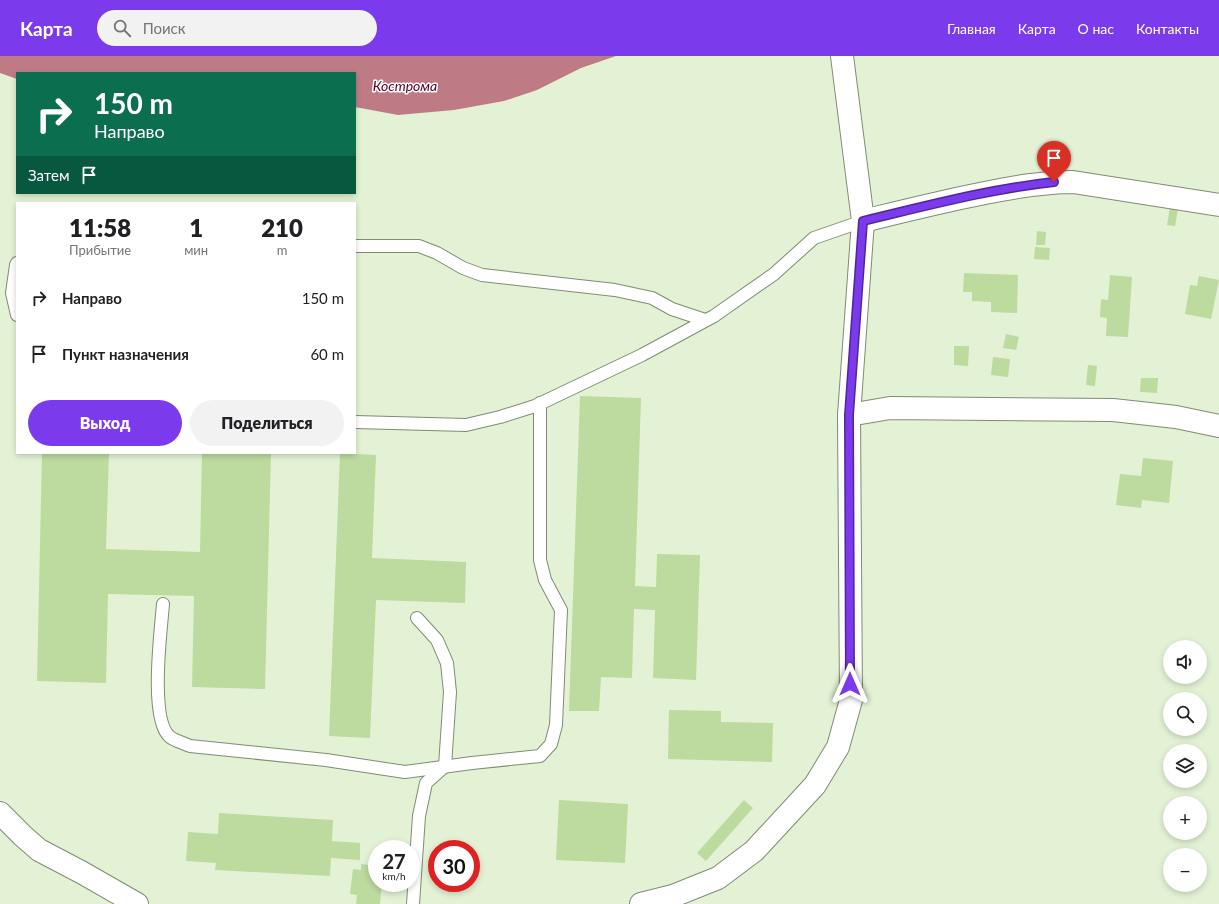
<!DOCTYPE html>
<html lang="ru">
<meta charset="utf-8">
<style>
:root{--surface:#fff;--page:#f2f2f2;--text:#202124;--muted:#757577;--accent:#7c3aed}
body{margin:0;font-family:Lato,sans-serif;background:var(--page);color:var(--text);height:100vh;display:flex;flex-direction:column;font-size:15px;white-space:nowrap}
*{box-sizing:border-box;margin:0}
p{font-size:13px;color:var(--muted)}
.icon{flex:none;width:22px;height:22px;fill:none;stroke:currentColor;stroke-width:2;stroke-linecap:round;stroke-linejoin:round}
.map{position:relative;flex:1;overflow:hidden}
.details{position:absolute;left:16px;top:146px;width:340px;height:252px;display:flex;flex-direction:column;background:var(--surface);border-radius:0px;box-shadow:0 2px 6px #0003}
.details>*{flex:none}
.hud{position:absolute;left:16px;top:16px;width:340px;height:122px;border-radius:0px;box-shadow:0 2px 6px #0003;background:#0b6e4f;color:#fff;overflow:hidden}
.controls{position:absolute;left:1163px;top:584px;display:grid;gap:8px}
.controls a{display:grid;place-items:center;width:44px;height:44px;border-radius:50%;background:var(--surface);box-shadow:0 2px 6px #0003;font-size:20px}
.speed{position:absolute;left:368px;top:784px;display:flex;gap:8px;font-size:20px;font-weight:700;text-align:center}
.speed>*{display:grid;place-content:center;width:52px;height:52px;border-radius:50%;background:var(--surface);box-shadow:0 2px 6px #0003;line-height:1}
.speed small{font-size:10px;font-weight:400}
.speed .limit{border:6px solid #d22;background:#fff;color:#111}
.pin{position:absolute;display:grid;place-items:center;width:34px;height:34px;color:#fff;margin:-41px -17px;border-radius:50% 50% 50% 0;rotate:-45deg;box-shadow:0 0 4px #0007}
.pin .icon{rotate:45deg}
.me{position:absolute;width:44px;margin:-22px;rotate:0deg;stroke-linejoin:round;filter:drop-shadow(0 0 3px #0008)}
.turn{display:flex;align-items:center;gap:14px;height:84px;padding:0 12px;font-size:18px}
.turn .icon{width:52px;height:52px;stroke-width:2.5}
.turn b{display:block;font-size:28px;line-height:34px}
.then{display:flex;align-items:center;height:38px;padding:0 12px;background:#0003;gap:8px;font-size:15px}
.eta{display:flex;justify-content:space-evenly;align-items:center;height:68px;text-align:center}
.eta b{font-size:24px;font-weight:800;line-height:28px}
.primary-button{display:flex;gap:8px;margin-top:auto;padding:8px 12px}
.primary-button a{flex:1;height:46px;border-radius:24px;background:var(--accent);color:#fff;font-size:16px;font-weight:800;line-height:46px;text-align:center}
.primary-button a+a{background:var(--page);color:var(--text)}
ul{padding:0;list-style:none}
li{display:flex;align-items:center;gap:12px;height:56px;padding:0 12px}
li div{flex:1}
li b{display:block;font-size:15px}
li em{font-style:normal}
header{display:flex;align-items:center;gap:24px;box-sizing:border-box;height:56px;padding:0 20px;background:var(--accent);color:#fff}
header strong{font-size:19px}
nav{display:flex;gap:22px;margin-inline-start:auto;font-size:14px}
.search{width:280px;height:36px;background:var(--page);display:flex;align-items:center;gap:10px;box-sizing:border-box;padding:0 14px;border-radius:22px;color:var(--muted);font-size:15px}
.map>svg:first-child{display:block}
.water{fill:#be7b86}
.building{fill:#bdda9f}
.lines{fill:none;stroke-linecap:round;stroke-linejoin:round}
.lane-casing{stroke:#7f8c72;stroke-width:14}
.street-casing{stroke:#7f8c72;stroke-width:24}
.lane{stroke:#fff;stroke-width:12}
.street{stroke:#fff;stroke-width:22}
.route-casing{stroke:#51269a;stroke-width:10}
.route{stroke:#7c3aed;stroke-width:7}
.labels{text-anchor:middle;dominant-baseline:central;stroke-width:3;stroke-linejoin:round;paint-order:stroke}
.water-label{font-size:14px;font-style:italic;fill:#56011f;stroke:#fff}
</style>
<header>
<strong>Карта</strong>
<div class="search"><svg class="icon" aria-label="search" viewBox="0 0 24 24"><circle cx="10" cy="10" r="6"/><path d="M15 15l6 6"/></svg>Поиск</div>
<nav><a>Главная</a><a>Карта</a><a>О нас</a><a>Контакты</a></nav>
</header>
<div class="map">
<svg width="1219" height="848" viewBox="0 0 1219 848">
<rect width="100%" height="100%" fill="#e3f2d5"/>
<polygon class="water" points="0,0 616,0 581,12 537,34 504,45 454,54 398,59 355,51 355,17 17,17 17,23 0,17"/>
<g class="building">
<polygon points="1170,151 1178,153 1175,170 1167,169"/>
<polygon points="1037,175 1046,176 1045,189 1036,189"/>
<polygon points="1035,191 1050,192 1049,204 1034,203"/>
<polygon points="964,217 1018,219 1017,257 991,256 991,246 972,245 972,236 963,236"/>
<polygon points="1110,219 1132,221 1128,281 1106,280 1107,262 1100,261 1101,243 1108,244"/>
<polygon points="1199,220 1219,224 1211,263 1185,258 1190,229 1197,230"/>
<polygon points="1006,278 1019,281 1016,294 1003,292"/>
<polygon points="954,290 969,290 968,310 954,309"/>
<polygon points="993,301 1010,303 1008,321 991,319"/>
<polygon points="1088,309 1097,310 1095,330 1086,329"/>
<polygon points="1141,322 1158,322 1157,337 1140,336"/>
<polygon points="580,340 641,342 635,530 656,531 657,498 700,499 696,624 653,622 655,554 634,553 632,622 601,621 599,655 569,655"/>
<polygon points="42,397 109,397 106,493 200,496 202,397 271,397 265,633 192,631 194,540 108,538 106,627 37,625"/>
<polygon points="340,397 376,399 372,502 466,506 465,547 376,544 370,682 329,680"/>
<polygon points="1143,402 1173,405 1169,447 1142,444 1141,452 1116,449 1120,418 1141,420"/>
<polygon points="669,654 721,655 721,666 773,667 772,706 668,703"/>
<polygon points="559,744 628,748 625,807 556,804"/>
<polygon points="744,744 753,752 706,805 697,797"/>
<polygon points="219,757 333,764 332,785 360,787 360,804 331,802 330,820 215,814 216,807 186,805 188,776 218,778"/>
<polygon points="361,808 376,810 375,816 377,817 377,827 382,827 380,848 356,848 357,839 350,838 353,813 361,814"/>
</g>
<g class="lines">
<g class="lane-casing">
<g id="lane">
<polyline points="355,190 419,190 437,197 463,212 482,219 615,234 652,242 672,253 705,264"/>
<polyline points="17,207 16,209 12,237 17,259"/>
<polyline points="355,366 466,369 500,361 535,350 642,299 714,260 774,218 814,182 863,165"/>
<path d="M 163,548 C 161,574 149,664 170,681 C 175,685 184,687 190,690 L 326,704 L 405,716 L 472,707 L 540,700 L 551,688 L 556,669 L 561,554 L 545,524 L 540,504 L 540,347"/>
<polyline points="413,848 419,760 426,727 445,710 450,636 447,607 437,584 417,562"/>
</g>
</g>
<g class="street-casing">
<g id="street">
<path d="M 863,165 C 904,155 944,145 985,137 C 1015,131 1043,126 1073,126 L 1219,149"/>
<polyline points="849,359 890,352 1113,354 1176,361 1219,370"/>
<polyline points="0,757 23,780 39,794 81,816 137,848"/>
<polyline points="641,848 673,840 718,822 754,795 815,729 838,691 851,644 849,359 863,165 842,0"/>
</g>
</g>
<use href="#lane" class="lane"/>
<use href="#street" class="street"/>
</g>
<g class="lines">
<g class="route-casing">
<path id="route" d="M 850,628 L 849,359 L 863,165 C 926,150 989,133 1054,126"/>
</g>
<use href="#route" class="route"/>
</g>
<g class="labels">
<g class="water-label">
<text x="405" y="29">Кострома</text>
</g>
</g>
</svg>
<div class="controls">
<a><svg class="icon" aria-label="sound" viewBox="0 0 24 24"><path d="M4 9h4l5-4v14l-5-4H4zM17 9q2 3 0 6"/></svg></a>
<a><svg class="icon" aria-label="search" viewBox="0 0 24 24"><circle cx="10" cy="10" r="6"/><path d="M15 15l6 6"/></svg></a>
<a><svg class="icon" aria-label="layers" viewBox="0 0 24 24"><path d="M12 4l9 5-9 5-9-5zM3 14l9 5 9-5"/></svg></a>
<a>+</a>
<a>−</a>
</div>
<div class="speed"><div>27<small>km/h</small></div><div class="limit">30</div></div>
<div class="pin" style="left:1054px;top:126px;background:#d93025"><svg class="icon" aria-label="arrive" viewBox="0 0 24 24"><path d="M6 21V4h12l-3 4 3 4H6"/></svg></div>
<svg class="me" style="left:850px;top:628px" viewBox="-20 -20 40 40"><path d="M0-17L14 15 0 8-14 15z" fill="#7c3aed" stroke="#fff" stroke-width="4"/></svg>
<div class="hud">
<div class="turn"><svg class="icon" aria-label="right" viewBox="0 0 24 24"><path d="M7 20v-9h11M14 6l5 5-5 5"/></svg><div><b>150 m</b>Направо</div></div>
<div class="then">Затем<svg class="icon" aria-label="arrive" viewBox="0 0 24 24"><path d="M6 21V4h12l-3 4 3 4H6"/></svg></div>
</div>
<section class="details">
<div class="eta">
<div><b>11:58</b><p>Прибытие</p></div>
<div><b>1</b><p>мин</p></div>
<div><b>210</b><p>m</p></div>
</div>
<ul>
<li><svg class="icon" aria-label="right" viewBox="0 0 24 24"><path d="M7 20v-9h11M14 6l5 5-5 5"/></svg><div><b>Направо</b></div><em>150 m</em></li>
<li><svg class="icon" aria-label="arrive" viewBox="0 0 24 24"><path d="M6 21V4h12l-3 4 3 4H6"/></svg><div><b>Пункт назначения</b></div><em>60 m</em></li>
</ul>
<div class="primary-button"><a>Выход</a><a>Поделиться</a></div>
</section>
</div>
